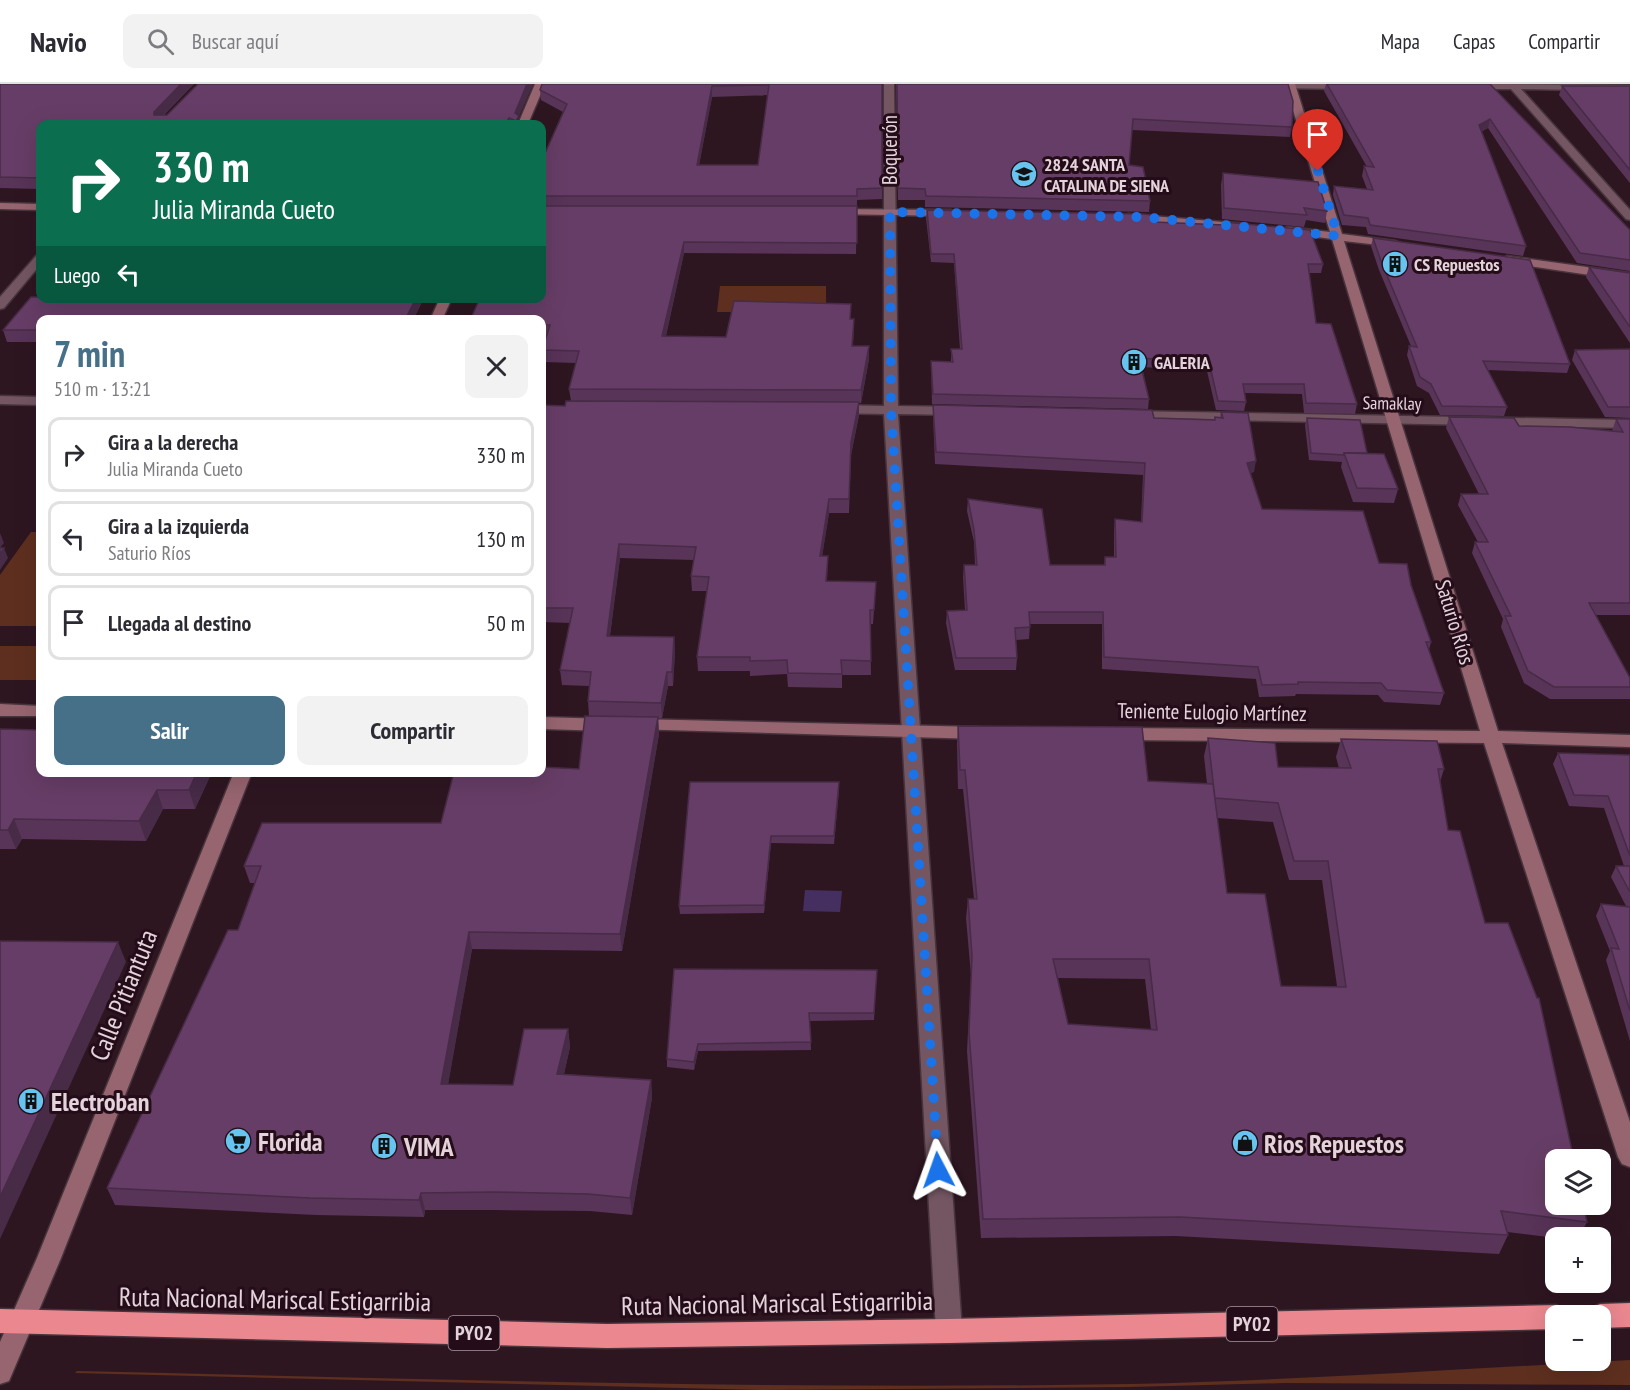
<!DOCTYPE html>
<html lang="es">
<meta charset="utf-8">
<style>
:root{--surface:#fff;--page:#f2f2f3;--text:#2b2b33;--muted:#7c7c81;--line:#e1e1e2;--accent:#467088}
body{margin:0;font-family:"PT Sans Narrow",sans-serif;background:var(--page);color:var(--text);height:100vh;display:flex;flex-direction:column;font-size:22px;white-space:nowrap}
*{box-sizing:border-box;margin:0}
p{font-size:20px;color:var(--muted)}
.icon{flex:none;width:33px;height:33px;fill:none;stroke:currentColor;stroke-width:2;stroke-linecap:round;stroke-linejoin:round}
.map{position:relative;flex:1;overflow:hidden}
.details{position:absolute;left:36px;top:231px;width:510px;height:462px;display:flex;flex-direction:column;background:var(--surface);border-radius:12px;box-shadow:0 6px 24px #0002}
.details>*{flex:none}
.hud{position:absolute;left:36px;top:36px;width:510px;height:183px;border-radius:12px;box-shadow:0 6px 24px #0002;background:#0b6e4f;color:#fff;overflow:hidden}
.tools{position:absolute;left:1545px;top:1065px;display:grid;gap:12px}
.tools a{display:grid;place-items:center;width:66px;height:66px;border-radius:12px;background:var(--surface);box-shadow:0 6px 24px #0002;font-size:30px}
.pin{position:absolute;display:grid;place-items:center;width:51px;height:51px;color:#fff;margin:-62px -26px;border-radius:50% 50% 50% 0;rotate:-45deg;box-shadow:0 0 6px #0007}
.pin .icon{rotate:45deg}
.me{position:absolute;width:66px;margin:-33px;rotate:356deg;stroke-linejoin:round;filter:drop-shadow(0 0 4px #0008)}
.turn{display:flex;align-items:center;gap:21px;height:126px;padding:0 18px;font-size:27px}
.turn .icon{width:78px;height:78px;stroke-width:2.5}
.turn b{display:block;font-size:42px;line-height:51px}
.then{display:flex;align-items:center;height:57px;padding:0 18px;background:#0003;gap:12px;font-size:22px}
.round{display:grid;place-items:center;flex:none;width:63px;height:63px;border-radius:12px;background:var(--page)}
.headline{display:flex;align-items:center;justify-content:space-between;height:102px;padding:0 18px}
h1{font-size:36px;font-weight:700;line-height:45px;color:var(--accent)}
.button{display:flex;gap:12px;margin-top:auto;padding:12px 18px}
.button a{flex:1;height:69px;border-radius:12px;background:var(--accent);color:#fff;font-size:24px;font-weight:700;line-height:69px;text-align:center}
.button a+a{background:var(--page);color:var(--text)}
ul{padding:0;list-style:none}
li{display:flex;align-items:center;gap:18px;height:75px;margin:0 12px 9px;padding:0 6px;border:3px solid var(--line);border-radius:12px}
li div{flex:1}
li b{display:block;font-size:22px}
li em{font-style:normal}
header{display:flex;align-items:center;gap:36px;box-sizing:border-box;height:84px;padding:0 30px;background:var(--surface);border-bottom:2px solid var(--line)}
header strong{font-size:28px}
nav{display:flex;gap:33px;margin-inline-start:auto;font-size:21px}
.search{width:420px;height:54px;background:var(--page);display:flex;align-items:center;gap:15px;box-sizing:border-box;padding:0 21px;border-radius:12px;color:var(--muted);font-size:22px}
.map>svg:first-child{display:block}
.green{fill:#5e2f1f}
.water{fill:#452f60}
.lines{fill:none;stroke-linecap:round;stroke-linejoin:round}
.street-casing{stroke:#47343d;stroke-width:3}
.secondary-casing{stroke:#47343d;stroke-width:3}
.highway-casing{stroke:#47343d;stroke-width:3}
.street{fill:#735662;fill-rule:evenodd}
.secondary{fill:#976570;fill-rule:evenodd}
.highway{fill:#ea878f;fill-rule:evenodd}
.wall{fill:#583458;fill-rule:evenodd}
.shaded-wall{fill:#472b47}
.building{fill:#663d66;stroke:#472b47;stroke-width:1.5;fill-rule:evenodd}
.route{stroke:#1a73e8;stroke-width:10;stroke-dasharray:0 18}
.labels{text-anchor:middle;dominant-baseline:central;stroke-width:6;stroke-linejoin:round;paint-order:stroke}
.far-poi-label{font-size:18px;font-weight:bold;fill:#e4d3da;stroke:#240d18;text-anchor:start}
.far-street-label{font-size:18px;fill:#e4d3da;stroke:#240d18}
.shield{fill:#240d18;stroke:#aa98a0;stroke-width:1.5}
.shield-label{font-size:20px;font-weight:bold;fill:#e4d3da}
.street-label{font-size:21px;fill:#e4d3da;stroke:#240d18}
.near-street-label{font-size:26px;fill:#e4d3da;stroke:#240d18}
.near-poi-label{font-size:26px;font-weight:bold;fill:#e4d3da;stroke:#240d18;text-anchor:start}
</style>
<header>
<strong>Navio</strong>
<div class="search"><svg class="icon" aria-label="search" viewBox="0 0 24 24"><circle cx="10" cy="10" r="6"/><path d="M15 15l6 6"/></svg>Buscar aquí</div>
<nav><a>Mapa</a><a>Capas</a><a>Compartir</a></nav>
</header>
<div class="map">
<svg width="1630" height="1306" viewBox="0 0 1630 1306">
<rect width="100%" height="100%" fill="#2e1621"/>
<g class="green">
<polygon points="720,202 826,202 826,228 717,228"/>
<polygon points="31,448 40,448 40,542 0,542 0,491"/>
<rect x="0" y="562" width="40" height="34"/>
<path d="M 1630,1276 L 1630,1301 L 1285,1299 L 1129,1303 L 763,1306 L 75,1289 L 77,1287 C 428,1295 780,1306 1131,1300 C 1297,1296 1464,1285 1630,1276 Z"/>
</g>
<polygon class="water" points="805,806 842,807 840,828 803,827"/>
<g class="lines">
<g class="street-casing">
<g id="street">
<polygon points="884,0 894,0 898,322 957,323 964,327 957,331 898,330 962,1247 958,1255 949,1259 940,1255 936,1247 884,330 834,329 827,325 834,321 884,322"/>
<polygon points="1267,0 1352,0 1354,2 1349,5 1271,4"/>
<polygon points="1466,0 1630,1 1630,7 1521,5 1630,126 1630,136 1626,135 1511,5 1469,5 1466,4"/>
<polygon points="40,170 40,181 4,224 0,225 0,213 36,172"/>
<polygon points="0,312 40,313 40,321 0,320"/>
<polygon points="1128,327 1630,336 1630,344 1123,334 1121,331 1123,328"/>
</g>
</g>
<g class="secondary-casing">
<g id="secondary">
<polygon points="535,0 545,0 528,40 518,40"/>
<polygon points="1285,0 1295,0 1342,150 1396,157 1402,160 1396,163 1344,157 1498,647 1630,651 1630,663 1502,659 1630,1038 1630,1083 1622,1080 1618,1073 1484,659 1119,656 1113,654 1110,650 1113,646 1119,644 1480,647 1332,155 1287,149 1281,146 1287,143 1330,148"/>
<polygon points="0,119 40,120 40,126 0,125"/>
<polygon points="834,125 951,126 957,129 951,132 830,130 828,128"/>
<polygon points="1128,130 1247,140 1253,143 1247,146 1124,135 1122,133"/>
<polygon points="1507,172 1630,189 1630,197 1503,178 1501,176"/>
<polygon points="440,214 452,214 442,236 430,236"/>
<polygon points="0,620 40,622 40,632 0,632"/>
<polygon points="542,633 608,635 614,637 617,641 614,645 608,647 542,645"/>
<polygon points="636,635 980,643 986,645 989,649 986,653 980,655 630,645 627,641 630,637"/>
<polygon points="234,688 252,688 61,1174 9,1297 0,1300 0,1258 37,1174"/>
</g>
</g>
<g class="highway-casing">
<g id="highway">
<polygon points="1630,1219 1630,1243 1600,1244 1600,1232 1587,1232 1591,1224 1600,1220"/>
<polygon points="1556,1221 1565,1225 1568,1232 1556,1232 1556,1245 949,1259 607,1264 0,1249 0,1225 607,1240 949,1235"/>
</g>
</g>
<use href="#street" class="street"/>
<use href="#secondary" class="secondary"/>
<use href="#highway" class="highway"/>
</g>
<g class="wall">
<polygon points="0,0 194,0 164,31 167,31 198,0 533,0 519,32 520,40 40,40 40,105 0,104"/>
<path d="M 542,0 L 882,0 L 882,115 L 857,116 L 856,170 L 684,169 L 666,252 L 726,253 L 854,235 L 853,262 L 869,275 L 861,319 L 859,319 L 859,331 L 851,371 L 849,429 L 829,429 L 822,472 L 828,472 L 827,497 L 875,512 L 873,540 L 870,540 L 871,591 L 842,591 L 842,604 L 788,603 L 787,590 L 750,592 L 750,587 L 698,587 L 697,573 L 707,507 L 692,507 L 691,492 L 694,476 L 620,474 L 610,552 L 674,553 L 675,567 L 673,602 L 668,602 L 662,634 L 658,634 L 659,650 L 622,867 L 472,865 L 448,1000 L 513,1001 L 568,945 L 570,963 L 564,990 L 651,996 L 652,1014 L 632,1131 L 590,1127 L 496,1126 L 425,1126 L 424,1133 L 316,1131 L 115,1121 L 107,1104 L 238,846 L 255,799 L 250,799 L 244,782 L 441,739 L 579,685 L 589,632 L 588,617 L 589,602 L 562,601 L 560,586 L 570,539 L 542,538 L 542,321 L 565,322 L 571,317 L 569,305 L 576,279 L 544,278 L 542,266 L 546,253 L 542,253 L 542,236 L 473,236 L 472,232 L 542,214 L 542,76 L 563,28 L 541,16 L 540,6 ZM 768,11 L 758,81 L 699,81 L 712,13 Z"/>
<polygon points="896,0 1292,43 1290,53 1132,46 1129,81 1150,117 1149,128 925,123 925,116 898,116"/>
<polygon points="1326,0 1490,0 1630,146 1630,187 1577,179 1488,44 1481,48 1526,162 1523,172 1368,150 1366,143 1342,141 1333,111 1334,102 1367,105 1362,92 1364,82 1367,83 1324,7"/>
<polygon points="1562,2 1630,2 1630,99 1559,11"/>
<polygon points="1223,89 1327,127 1325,139 1306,136 1304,143 1222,135 1221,101"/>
<polygon points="927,126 1154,138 1224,141 1224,138 1323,180 1321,189 1309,189 1316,239 1357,320 1355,330 1304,329 1302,310 1245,309 1246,318 1244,327 1216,326 1207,287 1142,283 1149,315 1148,325 932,320 931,277 951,278 951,265 960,265 954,179 931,178 926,134"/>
<polygon points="1373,154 1570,280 1567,289 1488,286 1507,323 1504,332 1440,331 1429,309 1417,302 1407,271 1409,262 1411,262 1379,186 1371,162"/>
<polygon points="1589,183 1630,189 1630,259 1586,193"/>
<polygon points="40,214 424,214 413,236 40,236 40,258 7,258 3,246"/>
<polygon points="1630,265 1630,334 1605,333 1572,276 1575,266"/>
<polygon points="933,321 1154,334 1214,335 1215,333 1220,334 1221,328 1254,388 1250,389 1262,425 1379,479 1411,501 1431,558 1429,566 1444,609 1440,621 1384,618 1378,611 1296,610 1295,612 1259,613 1256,595 1102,585 1102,540 1030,540 1029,555 1016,556 1017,574 1016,586 955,586 946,539 947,527 965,526 963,493 964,481 975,481 974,458 967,427 968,415 1050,481 1104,481 1105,473 1114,473 1114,446 1115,435 1141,438 1143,391 935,380 933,332"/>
<polygon points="1449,333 1519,342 1612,347 1616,335 1630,335 1630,531 1596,531 1630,594 1630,615 1550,615 1524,599 1501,543 1503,535 1472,469 1475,458 1478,458 1458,421 1461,410 1479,410 1446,344"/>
<polygon points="1307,334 1367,369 1398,405 1394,419 1353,418 1341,383 1342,378 1309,376 1305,341"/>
<path d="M 958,642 L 1148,697 L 1207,700 L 1204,672 L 1208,654 L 1278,683 L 1339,684 L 1336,673 L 1341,655 L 1444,685 L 1440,698 L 1448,746 L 1485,839 L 1587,1138 L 1579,1154 L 1556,1154 L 1507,1148 L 1508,1151 L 1499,1170 L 1176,1152 L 981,1154 L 967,967 L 971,891 L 966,834 L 968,815 L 974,815 L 963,705 L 958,705 L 957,660 ZM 1217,734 L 1273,738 L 1289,796 L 1322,796 L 1337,902 L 1281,902 L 1227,809 ZM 1058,894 L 1145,895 L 1151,946 L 1068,940 Z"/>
<polygon points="0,645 212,688 195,725 163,725 146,757 22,755 16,765 0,765"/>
<polygon points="1558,669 1630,671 1630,957 1606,876 1610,867 1596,832 1601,820 1626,822 1611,793 1616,782 1624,782 1604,724 1569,722 1553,680"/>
<polygon points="690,698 839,706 834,760 771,759 764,829 680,830 679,822"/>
<polygon points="674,885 877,886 874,936 810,937 811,966 698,967 694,986 667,983 667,975"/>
</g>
<g class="shaded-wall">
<polygon points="181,0 194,0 156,38 154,31 154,28"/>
<polygon points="527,0 533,0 519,32 520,40 516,40 515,29"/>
<polygon points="712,2 712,13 697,92 697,81"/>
<polygon points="1490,35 1488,44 1476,50 1479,41"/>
<polygon points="684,158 684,169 663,264 662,252"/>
<polygon points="416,214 424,214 413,236 405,236"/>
<polygon points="854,235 854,248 851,275 852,262"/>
<polygon points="869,262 869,275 861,319 861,306"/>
<polygon points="859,318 859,331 851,371 849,429 851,358"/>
<polygon points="1256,377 1254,388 1244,390 1247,379"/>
<polygon points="829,415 829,429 820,486 820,472"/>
<polygon points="0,449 4,459 0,464"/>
<polygon points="619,460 620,474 608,566 607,552"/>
<polygon points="4,464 8,474 0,486 0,470"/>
<polygon points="674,553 675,567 673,602 672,588"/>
<polygon points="667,588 668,602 662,634 661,619"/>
<polygon points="658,633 659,650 622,867 620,850"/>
<polygon points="197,688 212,688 195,725 189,706"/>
<polygon points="157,706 163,725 146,757 139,737"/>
<polygon points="14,735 22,755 16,765 8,746"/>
<polygon points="771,752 771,759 764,829 764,821"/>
<polygon points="469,848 472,865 445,1018 441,1000"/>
<polygon points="118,858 126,878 0,1155 0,1113"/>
<polygon points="568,945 570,963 560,1007 557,990"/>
<polygon points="698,960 698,967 694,986 694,978"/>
<polygon points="651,996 652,1014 632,1131 630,1114"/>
<polygon points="421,1109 425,1126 424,1133 419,1116"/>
</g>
<g class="building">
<polygon points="0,0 181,0 154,28 154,31 167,31 198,0 527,0 515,29 519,32 516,37 509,34 506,40 40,40 40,94 0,93"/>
<path d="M 542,0 L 882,0 L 882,104 L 857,105 L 857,112 L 542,112 L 542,76 L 567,20 L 540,6 ZM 769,1 L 758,81 L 697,81 L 712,2 Z"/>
<polygon points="897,0 1288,0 1293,17 1292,43 1133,35 1129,81 1143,83 1150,117 926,112 925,105 898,104"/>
<polygon points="1327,0 1490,0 1630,146 1630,176 1580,169 1490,35 1479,41 1526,162 1370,141 1368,134 1344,131 1334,102 1373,106 1364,82 1374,83"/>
<polygon points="1562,2 1630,2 1630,86"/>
<polygon points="1223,89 1318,98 1327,127 1304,124 1307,131 1224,124"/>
<polygon points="542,122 857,122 857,159 684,158 662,252 726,253 734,217 851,220 850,235 854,235 852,262 869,262 861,306 569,305 579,267 542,266 550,241 542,241 542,236 474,236 476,232 472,232 480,214 542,214"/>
<polygon points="927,126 1143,130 1152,131 1154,138 1224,141 1224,138 1310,146 1323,180 1308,180 1316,239 1331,240 1357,320 1306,319 1304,300 1243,300 1246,318 1218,317 1209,278 1139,274 1149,315 933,310 931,277 953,278 951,265 962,265 954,170 931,170"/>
<polygon points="1373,154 1530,176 1570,280 1483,277 1507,323 1442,322 1431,300 1420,293 1409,262 1417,263 1381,177"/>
<polygon points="1589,183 1630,189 1630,243"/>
<polygon points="31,213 40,213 40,214 416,214 405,236 40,236 40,246 3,246"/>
<polygon points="1630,265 1630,323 1608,323 1575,266"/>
<polygon points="566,317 859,318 851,358 849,415 829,415 820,472 828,472 826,497 876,498 874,526 870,526 871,577 841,576 842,590 788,589 787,576 750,577 750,573 697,573 709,493 691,492 696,463 619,460 607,552 674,553 672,588 667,588 661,619 588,617 591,588 560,586 573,524 542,524 542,321 565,322"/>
<polygon points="933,321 1152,326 1154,334 1215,336 1215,333 1223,334 1221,328 1248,329 1256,377 1247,379 1262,425 1363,427 1379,479 1407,480 1411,501 1431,558 1426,558 1444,609 1387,606 1381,599 1298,598 1298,600 1262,601 1258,583 1104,573 1103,528 1029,528 1030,543 1015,544 1017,574 956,574 947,527 967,526 964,481 977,481 974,446 968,415 1042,425 1050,481 1105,481 1105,473 1116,473 1115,435 1142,438 1145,379 936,368"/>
<polygon points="1449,333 1514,334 1519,342 1570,343 1623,348 1616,335 1630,335 1630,519 1589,519 1630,594 1630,603 1554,603 1528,587 1505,532 1511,532 1475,458 1488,458 1461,410 1488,410"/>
<polygon points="1307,334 1360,336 1367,369 1344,369 1344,371 1311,369"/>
<polygon points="1344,369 1384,370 1398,405 1357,404"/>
<polygon points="0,464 4,464 0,470"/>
<polygon points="585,632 658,633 620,850 469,848 441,1000 513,1001 524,945 568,945 557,990 651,996 630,1114 588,1110 492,1108 421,1109 419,1116 310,1114 107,1104 228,846 238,846 261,782 244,782 262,739 441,739 454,688 542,688 542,683 579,685"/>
<path d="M 958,642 L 1142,643 L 1148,697 L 1213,700 L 1227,809 L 1265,810 L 1281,902 L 1346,903 L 1328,777 L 1294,777 L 1278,719 L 1215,714 L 1208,654 L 1275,659 L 1278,683 L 1351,684 L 1341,655 L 1437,657 L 1444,685 L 1438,685 L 1448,746 L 1460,747 L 1485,839 L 1508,839 L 1537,914 L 1539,914 L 1574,1076 L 1556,1076 L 1556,1120 L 1583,1120 L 1587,1138 L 1501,1127 L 1508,1151 L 1180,1133 L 983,1135 L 969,948 L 972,872 L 968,815 L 977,815 L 965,686 L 960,686 ZM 1053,875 L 1149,875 L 1157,946 L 1068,940 Z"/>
<polygon points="0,645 40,646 40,688 197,688 189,706 157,706 139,737 14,735 8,746 0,746"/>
<polygon points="1558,669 1630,671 1630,772 1608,712 1574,711"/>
<polygon points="690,698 839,698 834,752 771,752 764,821 679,822"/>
<polygon points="1616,782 1630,782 1630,808"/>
<polygon points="1601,820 1630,823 1630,927 1611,864 1619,865"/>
<polygon points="0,857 118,858 0,1113"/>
<polygon points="674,885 877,886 874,929 809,929 811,958 698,960 694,978 667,975"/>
</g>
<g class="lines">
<polyline class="route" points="938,1086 891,325 890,128 1142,133 1338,152 1318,87"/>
</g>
<defs>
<g id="school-disc" transform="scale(1.35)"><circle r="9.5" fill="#66c4ef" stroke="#240d18"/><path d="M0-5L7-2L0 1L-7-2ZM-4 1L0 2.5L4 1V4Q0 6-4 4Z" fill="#111"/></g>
<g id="building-disc" transform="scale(1.35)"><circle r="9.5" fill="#66c4ef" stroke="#240d18"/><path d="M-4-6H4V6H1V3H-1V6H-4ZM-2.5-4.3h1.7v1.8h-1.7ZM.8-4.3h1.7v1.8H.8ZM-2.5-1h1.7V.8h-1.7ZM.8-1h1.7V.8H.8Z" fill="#111"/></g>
<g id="supermarket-disc" transform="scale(1.35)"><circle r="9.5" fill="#66c4ef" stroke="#240d18"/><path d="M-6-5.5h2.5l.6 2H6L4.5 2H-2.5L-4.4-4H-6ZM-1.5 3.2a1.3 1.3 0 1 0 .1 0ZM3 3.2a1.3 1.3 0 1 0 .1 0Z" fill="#111"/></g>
<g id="shop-disc" transform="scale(1.35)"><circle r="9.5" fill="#66c4ef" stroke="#240d18"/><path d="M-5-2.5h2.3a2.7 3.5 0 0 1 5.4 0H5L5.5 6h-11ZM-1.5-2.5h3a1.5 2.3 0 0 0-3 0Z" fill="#111"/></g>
</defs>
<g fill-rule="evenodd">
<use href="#school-disc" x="1024" y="90"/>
<use href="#building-disc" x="1395" y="180"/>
<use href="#building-disc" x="1134" y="278"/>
<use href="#building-disc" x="31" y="1017"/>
<use href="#supermarket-disc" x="238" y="1057"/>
<use href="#shop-disc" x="1245" y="1059"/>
<use href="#building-disc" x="384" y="1062"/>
</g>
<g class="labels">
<g class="far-poi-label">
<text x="1044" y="80">2824 SANTA<tspan x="1044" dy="21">CATALINA DE SIENA</tspan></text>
<text x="1414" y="180">CS Repuestos</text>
<text x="1154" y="278">GALERIA</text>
</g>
<g class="far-street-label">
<text transform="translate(1392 319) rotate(1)">Samaklay</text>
</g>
<g class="shield">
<rect x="1226.5" y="1223" width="51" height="34" rx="4.5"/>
<rect x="448.5" y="1232" width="51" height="34" rx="4.5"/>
</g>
<g class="shield-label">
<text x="1252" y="1240">PY02</text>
<text x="474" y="1249">PY02</text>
</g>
<g class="street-label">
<text transform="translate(889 66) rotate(-90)">Boquerón</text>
<text transform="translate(1455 538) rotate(73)">Saturio Ríos</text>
<text transform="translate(1212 628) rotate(1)">Teniente Eulogio Martínez</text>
</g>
<g class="near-street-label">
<text transform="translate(123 911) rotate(-68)">Calle Pitiantuta</text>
<text transform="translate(275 1215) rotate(1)">Ruta Nacional Mariscal Estigarribia</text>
<text transform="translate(777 1219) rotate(-1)">Ruta Nacional Mariscal Estigarribia</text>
</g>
<g class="near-poi-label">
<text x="51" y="1017">Electroban</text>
<text x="258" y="1057">Florida</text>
<text x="1264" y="1059">Rios Repuestos</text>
<text x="404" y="1062">VIMA</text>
</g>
</g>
</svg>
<div class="tools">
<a><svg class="icon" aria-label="layers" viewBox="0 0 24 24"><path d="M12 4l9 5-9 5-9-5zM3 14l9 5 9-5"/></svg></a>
<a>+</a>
<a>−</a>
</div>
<div class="pin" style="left:1318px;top:87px;background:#d93025"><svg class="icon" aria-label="arrive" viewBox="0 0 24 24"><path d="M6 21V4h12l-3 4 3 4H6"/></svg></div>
<svg class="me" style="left:938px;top:1086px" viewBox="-20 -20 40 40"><path d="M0-17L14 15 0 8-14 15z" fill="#1a73e8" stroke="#fff" stroke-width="4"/></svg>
<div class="hud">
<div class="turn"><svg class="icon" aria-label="right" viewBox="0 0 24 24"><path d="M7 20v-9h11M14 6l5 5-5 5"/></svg><div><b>330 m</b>Julia Miranda Cueto</div></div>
<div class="then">Luego<svg class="icon" aria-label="left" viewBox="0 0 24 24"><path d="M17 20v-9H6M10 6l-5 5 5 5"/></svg></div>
</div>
<section class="details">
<div class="headline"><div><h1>7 min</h1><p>510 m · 13:21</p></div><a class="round"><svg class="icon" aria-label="close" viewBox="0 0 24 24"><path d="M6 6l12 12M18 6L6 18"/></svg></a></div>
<ul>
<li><svg class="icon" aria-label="right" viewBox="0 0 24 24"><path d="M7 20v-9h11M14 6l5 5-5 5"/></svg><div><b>Gira a la derecha</b><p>Julia Miranda Cueto</p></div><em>330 m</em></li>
<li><svg class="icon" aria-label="left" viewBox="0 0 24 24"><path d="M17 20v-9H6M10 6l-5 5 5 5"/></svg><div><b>Gira a la izquierda</b><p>Saturio Ríos</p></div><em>130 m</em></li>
<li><svg class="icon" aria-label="arrive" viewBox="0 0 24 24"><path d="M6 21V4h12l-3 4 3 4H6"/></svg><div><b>Llegada al destino</b></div><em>50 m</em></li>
</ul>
<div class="button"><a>Salir</a><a>Compartir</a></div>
</section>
</div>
